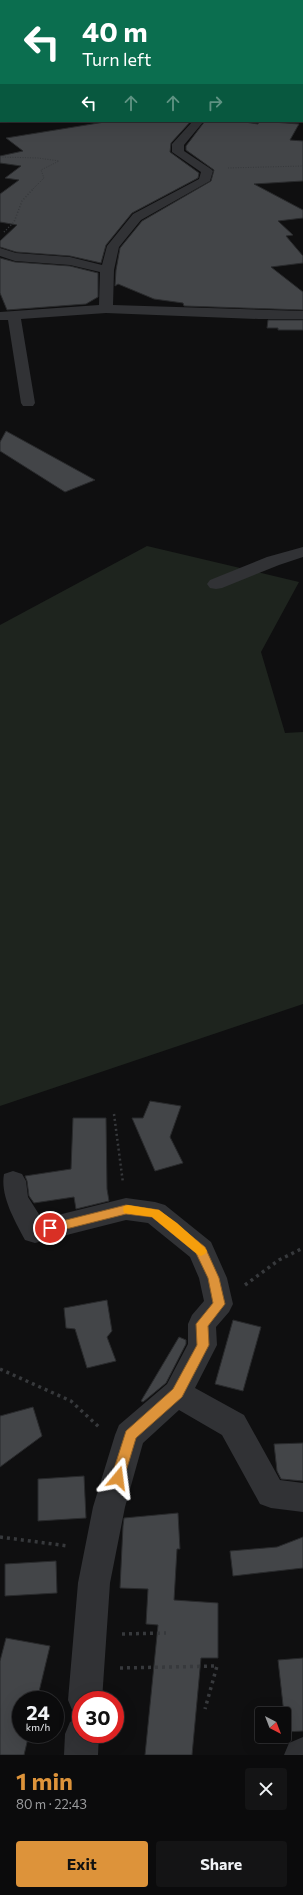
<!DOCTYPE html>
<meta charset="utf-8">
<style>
:root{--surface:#0b0b0c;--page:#141415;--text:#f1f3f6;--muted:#9a9b9d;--line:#2b2b2d;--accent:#dd933a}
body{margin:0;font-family:Commissioner,sans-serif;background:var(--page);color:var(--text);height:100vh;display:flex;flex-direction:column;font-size:15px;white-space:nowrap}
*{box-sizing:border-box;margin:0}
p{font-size:13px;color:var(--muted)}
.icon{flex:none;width:22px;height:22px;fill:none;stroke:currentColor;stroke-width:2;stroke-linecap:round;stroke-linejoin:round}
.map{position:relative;height:1755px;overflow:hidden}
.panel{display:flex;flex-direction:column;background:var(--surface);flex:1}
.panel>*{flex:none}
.banner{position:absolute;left:0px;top:0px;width:303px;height:122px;box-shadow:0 4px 16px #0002,0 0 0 1px var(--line);background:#0b6e4f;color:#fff;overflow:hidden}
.needle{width:26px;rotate:138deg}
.fabs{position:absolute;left:255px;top:1707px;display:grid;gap:8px}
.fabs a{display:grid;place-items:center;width:36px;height:36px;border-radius:4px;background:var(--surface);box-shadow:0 4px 16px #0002,0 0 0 1px var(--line);font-size:20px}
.speed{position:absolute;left:12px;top:1691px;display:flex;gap:8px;font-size:20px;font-weight:700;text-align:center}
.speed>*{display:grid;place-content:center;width:52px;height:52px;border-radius:50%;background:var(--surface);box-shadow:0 4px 16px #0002,0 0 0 1px var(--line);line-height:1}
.speed small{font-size:10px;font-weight:400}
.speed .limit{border:6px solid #d22;background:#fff;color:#111}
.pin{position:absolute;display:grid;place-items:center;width:34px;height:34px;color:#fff;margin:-17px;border:2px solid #fff;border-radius:50%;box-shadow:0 1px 4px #0007}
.me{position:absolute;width:44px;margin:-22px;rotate:16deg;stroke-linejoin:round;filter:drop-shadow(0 0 3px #0008)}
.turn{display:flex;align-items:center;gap:14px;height:84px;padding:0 16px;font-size:18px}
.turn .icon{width:52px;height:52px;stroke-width:2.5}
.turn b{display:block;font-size:28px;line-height:34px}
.lanes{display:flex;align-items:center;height:38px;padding:0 16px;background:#0003;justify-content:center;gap:20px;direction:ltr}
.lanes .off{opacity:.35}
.round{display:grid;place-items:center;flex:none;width:42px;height:42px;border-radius:4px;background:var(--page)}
.head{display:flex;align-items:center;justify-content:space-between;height:68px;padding:0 16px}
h1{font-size:24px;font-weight:700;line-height:30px;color:var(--accent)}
.button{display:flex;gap:8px;margin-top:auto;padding:8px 16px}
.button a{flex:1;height:46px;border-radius:4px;background:var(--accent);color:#111;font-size:16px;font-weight:700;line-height:46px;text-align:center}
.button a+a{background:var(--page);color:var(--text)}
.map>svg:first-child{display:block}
.green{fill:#1e241e}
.building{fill:#434548;stroke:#292a2c}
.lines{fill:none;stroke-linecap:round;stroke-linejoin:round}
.path-far3{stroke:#37393c;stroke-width:1;stroke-dasharray:1 1.5;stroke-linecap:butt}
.path-far2{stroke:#37393c;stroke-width:1.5;stroke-dasharray:1 2;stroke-linecap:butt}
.path-far1{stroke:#37393c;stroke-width:2.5;stroke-dasharray:2 3;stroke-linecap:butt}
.path{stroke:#37393c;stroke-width:3.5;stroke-dasharray:3 4;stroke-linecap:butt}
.minor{fill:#313235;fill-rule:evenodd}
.route{fill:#dd933a;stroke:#906026}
.slow{fill:#f59e0b}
</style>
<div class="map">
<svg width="303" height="1755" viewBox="0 0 303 1755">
<rect width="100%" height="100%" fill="#0f0f10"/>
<polygon class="green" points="147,546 299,582 261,652 285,733 303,732 303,1004 0,1106 0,625"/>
<g class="building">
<polygon points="111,121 191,121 171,143 170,152 199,173 198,178 132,213 106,245 101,263 70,256 16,252 0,247 0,241 17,225 0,222 0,194 19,180 5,178 21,166 0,163 0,156 23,151 6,138"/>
<polygon points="205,121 238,121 258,124 259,121 299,124 290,140 303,141 303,181 254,184 303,210 303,218 278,221 293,235 286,236 303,256 303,263 271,267 303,292 303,310 184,306 183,303 154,299 118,284 115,286 116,270 120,248 142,221 211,181 214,170 186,150 186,146"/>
<polygon points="0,258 15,262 70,266 98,273 98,297 86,304 7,310 0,293"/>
<polygon points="268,320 303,320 303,330 278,330 278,328 267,328"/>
<polygon points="6,431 95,480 65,492 0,451 0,442"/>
<polygon points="150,1101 181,1106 170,1137 183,1163 155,1171 132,1118 143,1118"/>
<polygon points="73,1118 106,1118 107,1189 109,1201 76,1209 74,1197 34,1203 29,1196 27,1181 25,1176 71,1169"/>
<polygon points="107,1300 112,1331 107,1337 116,1361 87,1368 75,1329 66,1328 64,1308"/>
<polygon points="233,1320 261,1327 243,1391 215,1384"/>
<polygon points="179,1337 186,1340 186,1344 166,1383 143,1402 141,1401"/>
<polygon points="33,1407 42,1436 0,1467 0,1416"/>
<polygon points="303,1443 303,1481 281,1479 277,1471 274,1444"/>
<polygon points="84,1476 86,1518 38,1521 38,1479"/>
<polygon points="178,1513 180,1549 177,1549 174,1600 218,1603 218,1658 201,1658 192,1755 145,1755 158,1625 146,1624 148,1589 120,1588 123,1526 124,1518"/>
<polygon points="303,1537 303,1568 233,1576 230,1551 277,1547"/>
<polygon points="56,1561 57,1593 5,1596 5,1564"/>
<polygon points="6,1638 50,1646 37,1700 21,1700 21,1734 29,1734 24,1755 0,1755 0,1661"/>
<polygon points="303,1658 303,1731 286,1732 278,1660"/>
</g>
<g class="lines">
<g class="path-far3">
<polyline points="0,121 3,121"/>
<polyline points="0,157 38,158 59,161 41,170 44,178 32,190"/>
<polyline points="228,168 303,166"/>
</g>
<polyline class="path-far2" points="4,232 14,222 22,201 33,189"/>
<polyline class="path-far1" points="114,1114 123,1183"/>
<g class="path">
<polyline points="245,1285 279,1260 303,1248"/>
<polyline points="0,1369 71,1401 100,1428"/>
<polyline points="0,1537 68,1546"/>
<polyline points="122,1634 166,1633"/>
<polyline points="120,1668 217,1666 205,1709"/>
</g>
<g class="minor">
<polygon points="47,0 63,0 64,1 48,1"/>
<rect x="78" y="0" width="10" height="1"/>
<rect x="302" y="11" width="1" height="6"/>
<rect x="302" y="65" width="1" height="7"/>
<polygon points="0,87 1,87 0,94"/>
<polygon points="193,121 204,121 184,145 184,151 211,169 213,171 210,181 141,220 119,247 114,270 113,305 303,311 303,319 259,319 106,313 21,319 35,403 33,406 23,406 21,403 8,320 0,320 0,312 99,305 100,272 70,265 15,261 0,256 0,248 16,253 70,257 102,265 107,246 133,214 199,179 201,172 172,152 172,144"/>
<polygon points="303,547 303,557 279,565 222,588 216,589 210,588 207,584 210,580 267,557"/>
<path d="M 13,1171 L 22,1174 L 26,1181 L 28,1197 L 42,1219 L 126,1198 L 155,1202 L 165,1205 L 211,1242 L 227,1278 L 233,1304 L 229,1312 L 216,1327 L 217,1345 L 195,1388 L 244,1415 L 280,1480 L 303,1483 L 303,1512 L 271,1508 L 260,1504 L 222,1435 L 179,1410 L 143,1443 L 125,1507 L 110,1583 L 102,1700 L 81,1700 L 81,1715 L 73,1712 L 68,1700 L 78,1583 L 93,1507 L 115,1435 L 119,1425 L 167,1384 L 188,1344 L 188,1324 L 192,1315 L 204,1301 L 199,1278 L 190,1257 L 148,1223 L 126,1220 L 35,1243 L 25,1240 C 15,1221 0,1196 4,1174 Z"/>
<polygon points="81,1717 81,1734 99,1734 98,1755 64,1755 65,1734 70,1722"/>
<polygon points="303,1737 303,1755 284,1755 289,1743"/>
</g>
</g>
<polygon class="route" points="126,1205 159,1210 205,1247 219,1278 225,1304 208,1326 209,1345 182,1397 136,1438 124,1478 122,1482 118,1484 113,1482 111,1478 126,1431 173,1389 197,1345 196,1324 213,1303 208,1278 196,1253 152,1217 126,1214 50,1233 46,1232 44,1228 46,1225"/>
<polygon class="slow" points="128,1205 159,1210 177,1223 205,1248 207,1251 205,1254 201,1256 197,1254 152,1217 124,1213 123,1209 124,1206"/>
</svg>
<div class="fabs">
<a><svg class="needle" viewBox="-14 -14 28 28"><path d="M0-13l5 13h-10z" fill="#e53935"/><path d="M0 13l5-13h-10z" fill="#9a9b9d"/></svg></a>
</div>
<div class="speed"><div>24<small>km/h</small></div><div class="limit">30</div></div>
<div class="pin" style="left:50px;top:1228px;background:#d93025"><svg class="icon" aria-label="arrive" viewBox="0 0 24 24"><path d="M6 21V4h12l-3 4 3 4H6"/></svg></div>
<svg class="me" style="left:118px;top:1478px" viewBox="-20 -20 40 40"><path d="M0-17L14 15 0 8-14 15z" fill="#dd933a" stroke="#fff" stroke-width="4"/></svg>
<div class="banner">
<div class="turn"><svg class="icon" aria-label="left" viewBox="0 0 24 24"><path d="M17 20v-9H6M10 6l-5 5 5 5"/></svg><div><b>40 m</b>Turn left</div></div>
<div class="lanes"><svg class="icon" aria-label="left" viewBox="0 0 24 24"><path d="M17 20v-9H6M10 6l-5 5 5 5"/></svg><svg class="icon off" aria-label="ahead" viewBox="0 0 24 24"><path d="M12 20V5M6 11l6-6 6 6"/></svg><svg class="icon off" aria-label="ahead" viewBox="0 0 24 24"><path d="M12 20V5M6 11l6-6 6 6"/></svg><svg class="icon off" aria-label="right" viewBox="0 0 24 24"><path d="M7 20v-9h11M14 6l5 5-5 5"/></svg></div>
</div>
</div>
<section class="panel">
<div class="head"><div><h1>1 min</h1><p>80 m · 22:43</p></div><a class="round"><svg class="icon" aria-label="close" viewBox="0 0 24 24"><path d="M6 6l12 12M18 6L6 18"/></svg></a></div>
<div class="button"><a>Exit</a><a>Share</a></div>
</section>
